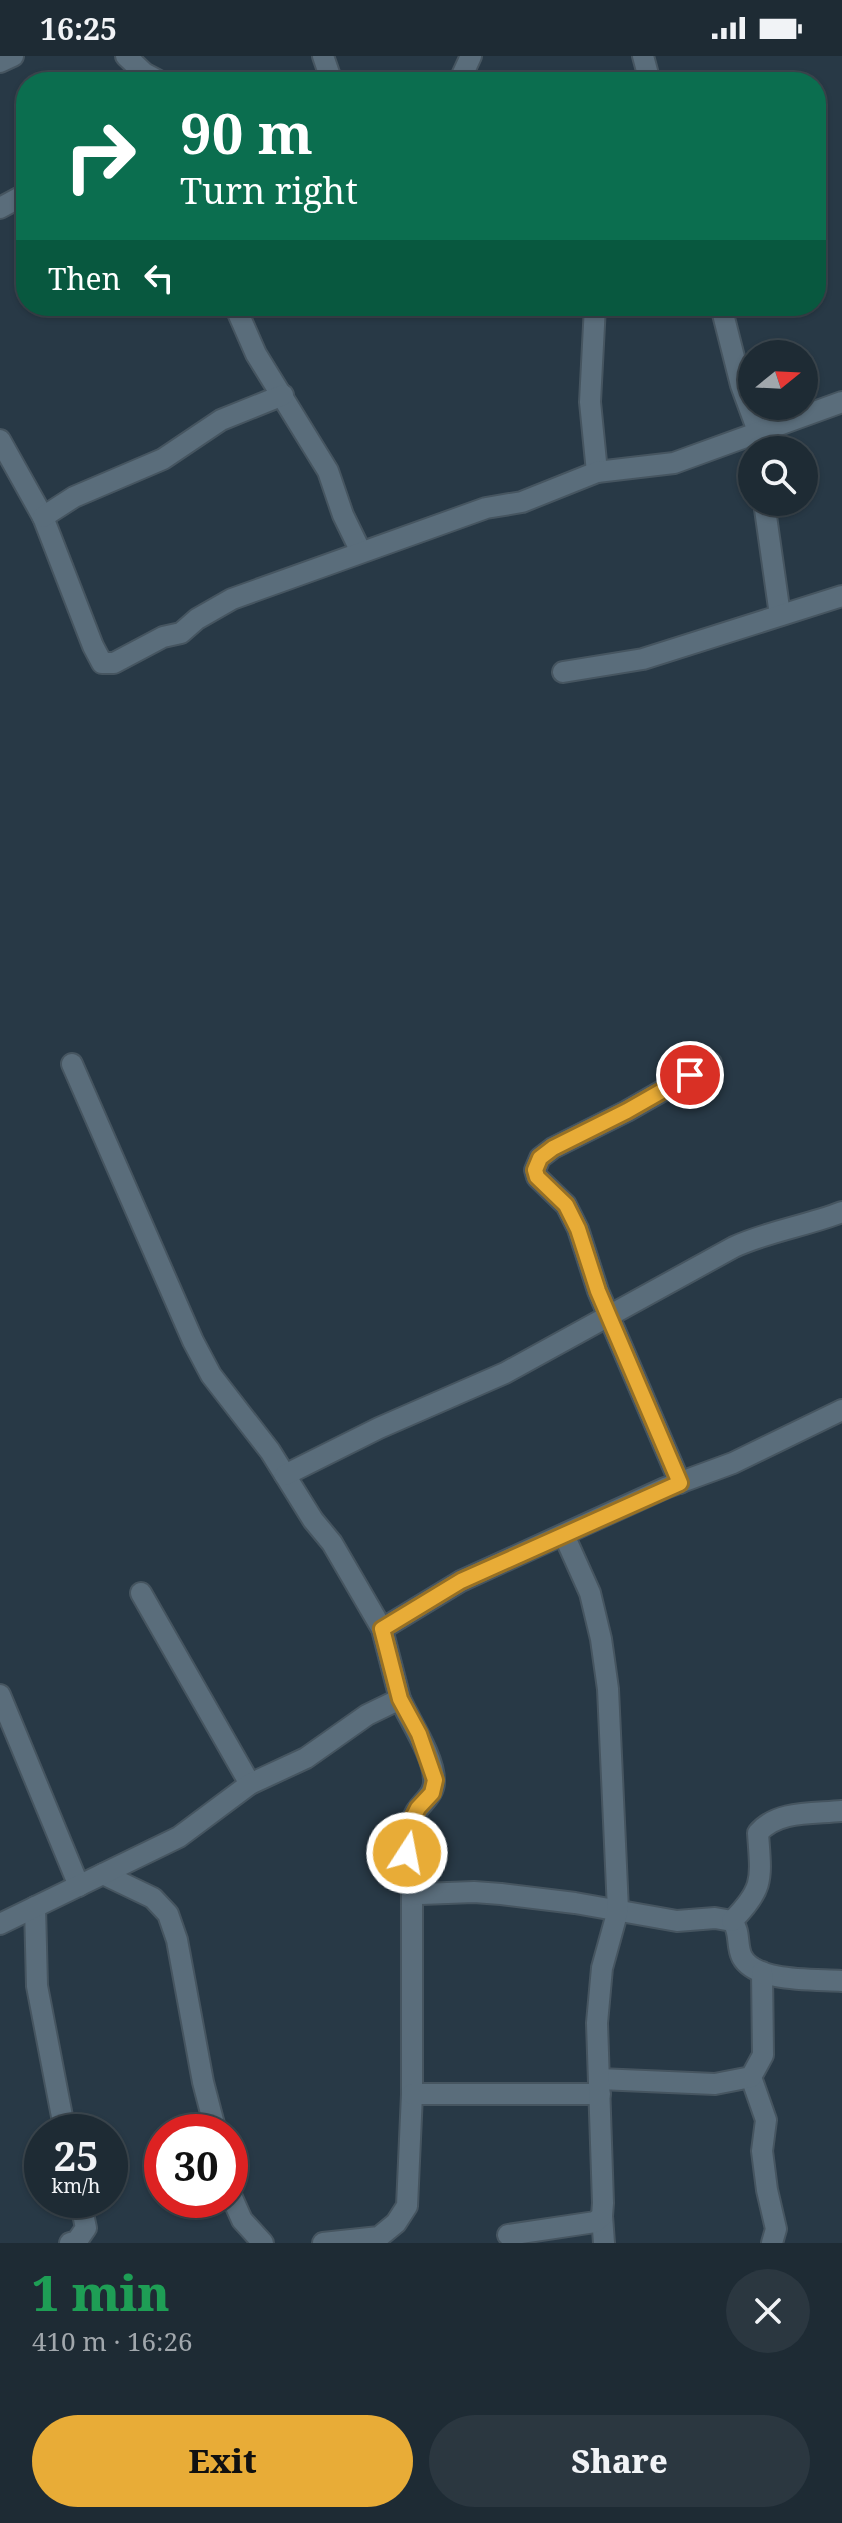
<!DOCTYPE html>
<meta charset="utf-8">
<style>
:root{--surface:#1e2b34;--page:#2b3740;--text:#f1f3f6;--muted:#a1a7ac;--line:#3c474f;--accent:#e8ac37}
body{margin:0;font-family:"Noto Serif",serif;background:var(--page);color:var(--text);height:100vh;display:flex;flex-direction:column;font-size:30px;white-space:nowrap}
*{box-sizing:border-box;margin:0}
p{font-size:26px;color:var(--muted)}
.icon{flex:none;width:44px;height:44px;fill:none;stroke:currentColor;stroke-width:2;stroke-linecap:round;stroke-linejoin:round}
.map{position:relative;height:2187px;overflow:hidden}
.drawer{display:flex;flex-direction:column;background:var(--surface);flex:1}
.drawer>*{flex:none}
.top-card{position:absolute;left:16px;top:16px;width:810px;height:244px;border-radius:32px;box-shadow:0 2px 6px #0004,0 0 0 2px var(--line);background:#0b6e4f;color:#fff;overflow:hidden}
.needle{width:52px;rotate:72deg}
.fabs{position:absolute;left:738px;top:284px;display:grid;gap:16px}
.fabs a{display:grid;place-items:center;width:80px;height:80px;border-radius:50%;background:var(--surface);box-shadow:0 2px 6px #0004,0 0 0 2px var(--line);font-size:40px}
.speed{position:absolute;left:24px;top:2058px;display:flex;gap:16px;font-size:40px;font-weight:700;text-align:center}
.speed>*{display:grid;place-content:center;width:104px;height:104px;border-radius:50%;background:var(--surface);box-shadow:0 2px 6px #0004,0 0 0 2px var(--line);line-height:1}
.speed small{font-size:20px;font-weight:400}
.speed .limit{border:12px solid #d22;background:#fff;color:#111}
.pin{position:absolute;display:grid;place-items:center;width:68px;height:68px;color:#fff;margin:-34px;border:4px solid #fff;border-radius:50%;box-shadow:0 2px 8px #0007}
.me{position:absolute;width:88px;margin:-44px;rotate:11deg;stroke-linejoin:round;filter:drop-shadow(0 0 6px #0008)}
.turn{display:flex;align-items:center;gap:28px;height:168px;padding:0 32px;font-size:36px}
.turn .icon{width:104px;height:104px;stroke-width:2.5}
.turn b{display:block;font-size:56px;line-height:68px}
.then{display:flex;align-items:center;height:76px;padding:0 32px;background:#0003;gap:16px;font-size:30px}
.round{display:grid;place-items:center;flex:none;width:84px;height:84px;border-radius:42px;background:var(--page)}
.head{display:flex;align-items:center;justify-content:space-between;height:136px;padding:0 32px}
h1{font-size:48px;font-weight:800;line-height:60px;color:#1e9e55}
.action{display:flex;gap:16px;margin-top:auto;padding:16px 32px}
.action a{flex:1;height:92px;border-radius:48px;background:var(--accent);color:#111;font-size:32px;font-weight:800;line-height:92px;text-align:center}
.action a+a{background:var(--page);color:var(--text)}
.status{display:flex;justify-content:space-between;align-items:center;height:56px;padding:0 40px;background:var(--surface);direction:ltr}
.status svg{height:22px;fill:currentColor}
.map>svg:first-child{display:block}
.lines{fill:none;stroke-linecap:round;stroke-linejoin:round}
.minor-casing{stroke:#465560;stroke-width:24}
.minor{stroke:#5a6d7b;stroke-width:20}
.route-casing{stroke:#977024;stroke-width:20}
.route{stroke:#e8ac37;stroke-width:14}
</style>
<div class="status"><b>16:25</b><svg viewBox="0 0 49 12"><path d="M0 12V9h3v3zM5 12V6h3v6zM10 12V3h3v9zM15 12V0h3v12zM26 1h20v11H26zM47 4h2v5h-2z"/></svg></div>
<div class="map">
<svg width="842" height="2187" viewBox="0 0 842 2187">
<rect width="100%" height="100%" fill="#283946"/>
<g class="lines">
<g class="minor-casing">
<g id="minor">
<polyline points="126,0 144,17 161,26"/>
<polyline points="323,0 332,26"/>
<polyline points="643,0 650,26"/>
<polyline points="0,6 13,0"/>
<polyline points="459,26 471,0"/>
<polyline points="0,152 26,138"/>
<polyline points="235,250 256,298 328,415 343,459 361,496"/>
<polyline points="595,250 590,346 597,416"/>
<polyline points="721,250 741,329 759,378 760,394"/>
<polyline points="0,384 43,461 93,590 102,607 114,607 163,581 181,577 197,563 232,543 486,452 522,446 597,416 674,407 842,346"/>
<polyline points="764,446 780,559"/>
<polyline points="43,461 74,441 163,403 221,364 283,339"/>
<polyline points="563,616 643,603 842,540"/>
<polyline points="72,1008 193,1285 211,1319 270,1395 313,1464 332,1487 382,1573 400,1643"/>
<path d="M 285,1419 L 379,1372 L 505,1317 L 734,1191 C 769,1175 806,1170 842,1156"/>
<polyline points="680,1427 598,1235 578,1173 566,1149 537,1121 535,1114 540,1102 553,1092 627,1055 711,1007"/>
<polyline points="141,1537 250,1728"/>
<polyline points="382,1573 461,1525 665,1432 733,1407 842,1354"/>
<polyline points="0,1639 79,1830"/>
<polyline points="103,1818 153,1842 168,1858 177,1884 203,2026 216,2076"/>
<path d="M 412,1835 L 421,1838 L 474,1836 L 501,1838 L 575,1847 L 677,1865 L 715,1862 L 732,1865 C 741,1876 736,1889 742,1901 C 756,1927 816,1923 842,1925"/>
<polyline points="35,1851 37,1930 65,2076"/>
<path d="M 732,1865 C 765,1832 761,1822 758,1777 C 777,1754 814,1758 842,1755"/>
<path d="M 0,1868 L 179,1781 L 250,1728 L 306,1702 L 367,1659 L 400,1643 C 410,1665 434,1701 434,1724 C 435,1738 423,1745 416,1756 C 404,1775 401,1815 412,1835 L 412,2038 L 407,2150 L 396,2167 L 379,2181 L 323,2187"/>
<polyline points="751,2021 766,2064 762,2095 767,2134 776,2173 772,2187"/>
<polyline points="599,2023 715,2028 751,2021 763,1999 762,1916"/>
<polyline points="412,2038 600,2038"/>
<polyline points="230,2137 242,2164 263,2187"/>
<polyline points="602,2160 604,2187"/>
<polyline points="508,2179 595,2166 602,2160 603,2147 597,1967 602,1912 618,1854 608,1633 601,1583 590,1537 564,1479"/>
<polyline points="70,2187 77,2185 86,2172 80,2144"/>
</g>
</g>
<use href="#minor" class="minor"/>
</g>
<g class="lines">
<g class="route-casing">
<polyline id="route" points="407,1797 407,1774 418,1752 432,1737 435,1724 419,1678 400,1643 382,1573 461,1525 680,1427 598,1235 578,1173 566,1149 537,1121 535,1114 540,1102 553,1092 627,1055 690,1019"/>
</g>
<use href="#route" class="route"/>
</g>
</svg>
<div class="fabs">
<a><svg class="needle" viewBox="-14 -14 28 28"><path d="M0-13l5 13h-10z" fill="#e53935"/><path d="M0 13l5-13h-10z" fill="#a1a7ac"/></svg></a>
<a><svg class="icon" aria-label="search" viewBox="0 0 24 24"><circle cx="10" cy="10" r="6"/><path d="M15 15l6 6"/></svg></a>
</div>
<div class="speed"><div>25<small>km/h</small></div><div class="limit">30</div></div>
<div class="pin" style="left:690px;top:1019px;background:#d93025"><svg class="icon" aria-label="arrive" viewBox="0 0 24 24"><path d="M6 21V4h12l-3 4 3 4H6"/></svg></div>
<svg class="me" style="left:407px;top:1797px" viewBox="-20 -20 40 40"><circle r="17" fill="#e8ac37" stroke="#fff" stroke-width="3"/><path d="M0-11L8 9 0 5-8 9z" fill="#fff"/></svg>
<div class="top-card">
<div class="turn"><svg class="icon" aria-label="right" viewBox="0 0 24 24"><path d="M7 20v-9h11M14 6l5 5-5 5"/></svg><div><b>90 m</b>Turn right</div></div>
<div class="then">Then<svg class="icon" aria-label="left" viewBox="0 0 24 24"><path d="M17 20v-9H6M10 6l-5 5 5 5"/></svg></div>
</div>
</div>
<section class="drawer">
<div class="head"><div><h1>1 min</h1><p>410 m · 16:26</p></div><a class="round"><svg class="icon" aria-label="close" viewBox="0 0 24 24"><path d="M6 6l12 12M18 6L6 18"/></svg></a></div>
<div class="action"><a>Exit</a><a>Share</a></div>
</section>
